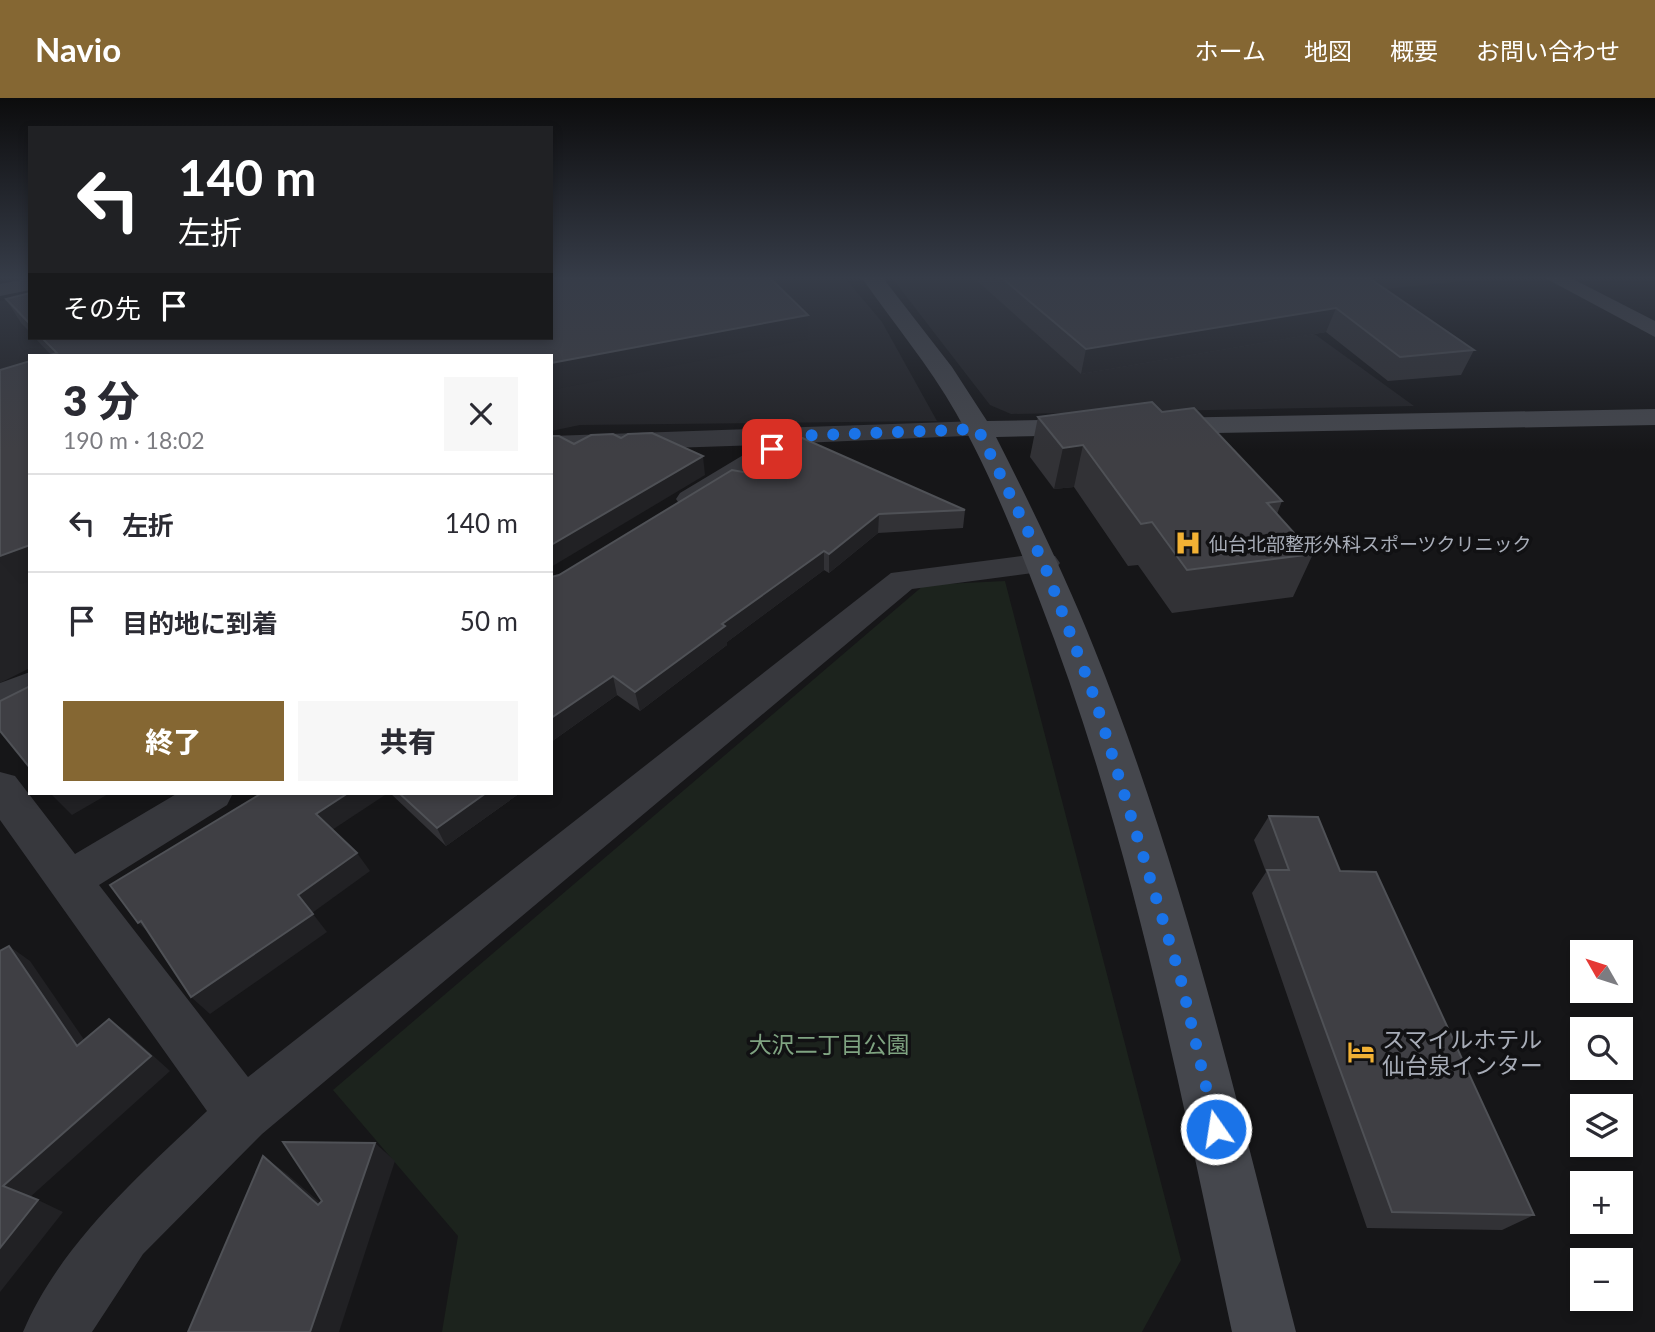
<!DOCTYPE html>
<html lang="ja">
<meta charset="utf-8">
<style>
:root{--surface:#fff;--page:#f7f7f7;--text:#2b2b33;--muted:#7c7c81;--line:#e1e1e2;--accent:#856733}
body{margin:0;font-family:Lato,"Noto Sans JP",sans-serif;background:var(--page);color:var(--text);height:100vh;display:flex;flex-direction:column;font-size:26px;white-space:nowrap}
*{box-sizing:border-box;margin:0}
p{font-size:23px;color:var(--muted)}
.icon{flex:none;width:38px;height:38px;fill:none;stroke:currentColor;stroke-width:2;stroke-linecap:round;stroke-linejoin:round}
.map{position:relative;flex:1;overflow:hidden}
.drawer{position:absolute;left:28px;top:256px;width:525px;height:441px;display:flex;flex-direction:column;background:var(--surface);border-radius:0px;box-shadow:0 4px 10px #0003}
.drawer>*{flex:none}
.top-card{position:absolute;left:28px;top:28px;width:525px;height:214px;border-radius:0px;box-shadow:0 4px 10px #0003;background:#202124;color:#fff;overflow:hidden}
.needle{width:46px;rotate:309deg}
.buttons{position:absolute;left:1570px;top:842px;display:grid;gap:14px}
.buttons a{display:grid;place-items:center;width:63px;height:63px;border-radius:0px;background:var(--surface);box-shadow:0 4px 10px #0003;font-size:35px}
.pin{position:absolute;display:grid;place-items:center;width:60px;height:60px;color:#fff;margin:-30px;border-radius:14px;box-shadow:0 4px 10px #0006}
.me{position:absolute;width:77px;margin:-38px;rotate:347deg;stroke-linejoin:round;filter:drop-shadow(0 0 5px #0008)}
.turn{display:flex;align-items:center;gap:24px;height:147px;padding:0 35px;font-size:32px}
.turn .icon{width:91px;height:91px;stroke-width:2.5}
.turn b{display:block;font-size:49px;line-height:60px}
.then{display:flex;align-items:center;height:66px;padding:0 35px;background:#0003;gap:14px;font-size:26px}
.round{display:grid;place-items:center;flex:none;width:74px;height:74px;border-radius:0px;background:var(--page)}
.headline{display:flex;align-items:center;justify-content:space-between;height:119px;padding:0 35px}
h1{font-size:42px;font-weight:800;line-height:52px}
.cta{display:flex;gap:14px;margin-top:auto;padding:14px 35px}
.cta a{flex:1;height:80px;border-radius:0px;background:var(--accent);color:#fff;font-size:28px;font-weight:800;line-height:80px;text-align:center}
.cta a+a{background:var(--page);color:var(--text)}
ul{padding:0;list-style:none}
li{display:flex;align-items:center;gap:21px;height:98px;padding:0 35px;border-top:2px solid var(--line)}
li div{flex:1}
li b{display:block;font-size:26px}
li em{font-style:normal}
header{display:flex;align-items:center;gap:42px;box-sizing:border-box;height:98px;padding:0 35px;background:var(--accent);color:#fff}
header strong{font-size:33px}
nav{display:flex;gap:38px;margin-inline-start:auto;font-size:24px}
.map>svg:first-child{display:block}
.built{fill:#222225}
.green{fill:#1c231d}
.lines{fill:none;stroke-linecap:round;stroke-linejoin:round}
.street{fill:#37383d;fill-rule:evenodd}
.secondary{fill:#45474d;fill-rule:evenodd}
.wall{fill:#323236}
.shaded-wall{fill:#212124}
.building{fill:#3f3f44;stroke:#4f5156;stroke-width:2}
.route{stroke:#1a73e8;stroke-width:12;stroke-dasharray:0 21.6}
.labels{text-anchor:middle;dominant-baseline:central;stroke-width:7;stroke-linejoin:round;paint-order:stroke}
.poi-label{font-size:19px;fill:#a8adb8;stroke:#111113;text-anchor:start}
.near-poi-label{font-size:23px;fill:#a8adb8;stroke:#111113;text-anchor:start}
.near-park-label{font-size:23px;fill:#7fa381;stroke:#111113}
</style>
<header>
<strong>Navio</strong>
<nav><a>ホーム</a><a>地図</a><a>概要</a><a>お問い合わせ</a></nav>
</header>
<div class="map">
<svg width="1655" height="1234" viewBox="0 0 1655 1234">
<rect width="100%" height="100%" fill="#161618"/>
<g class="built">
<polygon points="551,180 845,180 882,224 937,323 580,327 551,333 551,257 30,257 30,570 0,585 0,203 30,197 30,240 551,240"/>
<polygon points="892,180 1492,180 1269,203 1414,308 1011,316 990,307"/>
</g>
<polygon class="green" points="1005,483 1181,1162 1142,1234 442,1234 458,1138 333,992 924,487"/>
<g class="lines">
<g class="street">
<polygon points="979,323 989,325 993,331 989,337 801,345 702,407 691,410 680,407 676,401 680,395 760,347 551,354 551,338"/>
<path d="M 1044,455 L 1055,458 L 1060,465 L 1055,472 L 912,491 L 262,1036 L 143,1156 L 92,1234 L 23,1234 C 60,1146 139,1078 207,1013 L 0,722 L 0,674 L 15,678 L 75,756 L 178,695 L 233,695 L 227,707 L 99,787 L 248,979 L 891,475 Z"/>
<polygon points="30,574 30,603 0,615 0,585"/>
</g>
<g class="secondary">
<polygon points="30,180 30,192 0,198 0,186"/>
<path d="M 862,180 L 883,180 L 952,269 L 987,323 L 1088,321 L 1098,323 L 1101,329 L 1098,335 L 1088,337 L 996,339 C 1031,408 1065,477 1094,550 C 1183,771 1237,1004 1296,1234 L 1232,1234 C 1179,987 1131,737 1039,501 C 1015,438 989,373 956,315 C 929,267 893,225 862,180 Z"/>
<polygon points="1545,180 1571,180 1655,223 1655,239"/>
<polygon points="1655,311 1655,327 1159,336 1149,334 1146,328 1149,322 1159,320"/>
</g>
</g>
<g class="wall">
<polygon points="974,180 1423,180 1423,182 1379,187 1474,252 1461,277 1388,283 1326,234 1081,276"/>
<polygon points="30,195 30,234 21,225 6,201"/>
<polygon points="35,240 551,240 808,241 51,257"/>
<polygon points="1162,314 1282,403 1277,416 1313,456 1293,499 1172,515 1138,467 1128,468 1074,389 1054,391 1030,359 1038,319"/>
<polygon points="732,372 965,412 963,430 878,435 829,475 824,472 727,544 727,547 640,613 617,597 551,644 551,479 559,477"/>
<polygon points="390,695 520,695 446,748"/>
<polygon points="1269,718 1340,773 1534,1117 1502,1132 1367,1130 1252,795 1266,774 1254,742"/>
</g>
<g class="shaded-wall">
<polygon points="1349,180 1423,180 1423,182 1344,192"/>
<polygon points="1336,210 1326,234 1081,276 1086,251"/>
<polygon points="808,217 808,241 551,292 551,265"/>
<polygon points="1083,347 1074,389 1054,391 1063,350"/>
<polygon points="703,358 705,377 551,469 551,447"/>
<polygon points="879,416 878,435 829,475 829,456"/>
<polygon points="30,447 30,483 20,486 0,463 0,458"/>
<polygon points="824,453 824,472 727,544 727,547 640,613 635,594 722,526"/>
<polygon points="613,578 617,597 551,644 551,620"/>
<polygon points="56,695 110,695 72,717 52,697"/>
<polygon points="348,695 388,695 329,734 316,716"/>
<polygon points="486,695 520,695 446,748 437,730"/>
<polygon points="357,755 370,773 312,815 298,797"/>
<polygon points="313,816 327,834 210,916 191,899"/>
<polygon points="141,823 157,842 138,825"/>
<polygon points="9,848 30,863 98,962 77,948"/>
<polygon points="109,921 129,936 170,973 29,1100 3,1088"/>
<polygon points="375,1045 395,1063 339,1234 310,1234"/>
<polygon points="263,1058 287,1076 341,1123 318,1107"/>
<polygon points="38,1102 63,1114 0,1194 0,1150"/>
</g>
<g class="building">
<polygon points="551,180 770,180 808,217 551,265 551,257 50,257 57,255 42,240 551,240"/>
<polygon points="1002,180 1369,180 1474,252 1400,259 1336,210 1086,251"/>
<polygon points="30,195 30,226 6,201"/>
<polygon points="30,263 30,447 0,458 0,272"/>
<polygon points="1152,304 1162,314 1194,310 1282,403 1267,405 1313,456 1187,472 1152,424 1141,426 1083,347 1063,350 1038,319"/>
<polygon points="652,335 703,358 551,447 551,338 559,338 574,346 591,337 613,336 621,340 628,336"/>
<polygon points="800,339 965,412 879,416 829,456 824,453 722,526 725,528 635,594 613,578 551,620 551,479 559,477 732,372 743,374"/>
<polygon points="30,588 30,670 0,633 0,603"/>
<polygon points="262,695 348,695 316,716 357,755 298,797 313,816 191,899 141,823 138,825 110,787"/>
<polygon points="399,695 486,695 437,730"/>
<polygon points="1269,718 1318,719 1340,773 1376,774 1534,1117 1392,1114 1267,772 1289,772"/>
<polygon points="9,848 77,948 109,921 151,958 3,1088 38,1102 0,1150 0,853"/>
<polygon points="283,1044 375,1045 310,1234 188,1234 263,1058 318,1107 322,1103"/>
</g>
<linearGradient id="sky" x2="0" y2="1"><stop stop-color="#0c0c0d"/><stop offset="0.51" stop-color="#363c48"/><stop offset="1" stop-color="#363c48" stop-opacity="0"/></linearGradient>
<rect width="1655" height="353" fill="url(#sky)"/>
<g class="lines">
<polyline class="route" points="772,351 794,338 978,331 1044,466 1095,601 1180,878 1216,1031"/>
</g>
<defs>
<g id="hospital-bare" transform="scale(2.1)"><path d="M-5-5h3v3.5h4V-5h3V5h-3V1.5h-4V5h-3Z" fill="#f2b134" stroke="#111113" stroke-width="2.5" paint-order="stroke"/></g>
<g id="hotel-bare" transform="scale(2.1)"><path d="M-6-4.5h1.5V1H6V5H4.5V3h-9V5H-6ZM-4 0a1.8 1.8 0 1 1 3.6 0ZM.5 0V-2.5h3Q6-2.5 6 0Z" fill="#f2b134" stroke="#111113" stroke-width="2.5" paint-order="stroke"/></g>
</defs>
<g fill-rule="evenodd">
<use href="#hospital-bare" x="1188" y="445"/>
<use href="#hotel-bare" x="1361" y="954"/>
</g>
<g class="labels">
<g class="poi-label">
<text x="1209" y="445">仙台北部整形外科スポーツクリニック</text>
</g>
<g class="near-poi-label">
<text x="1382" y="941">スマイルホテル<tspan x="1382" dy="26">仙台泉インター</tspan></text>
</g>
<g class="near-park-label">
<text x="829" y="946">大沢二丁目公園</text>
</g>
</g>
</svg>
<div class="buttons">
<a><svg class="needle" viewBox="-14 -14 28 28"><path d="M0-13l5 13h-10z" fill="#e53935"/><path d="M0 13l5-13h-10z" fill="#7c7c81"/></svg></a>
<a><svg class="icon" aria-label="search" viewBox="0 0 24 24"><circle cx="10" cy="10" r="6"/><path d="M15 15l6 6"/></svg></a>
<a><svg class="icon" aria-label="layers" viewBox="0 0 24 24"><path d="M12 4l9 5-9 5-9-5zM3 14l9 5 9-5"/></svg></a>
<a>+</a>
<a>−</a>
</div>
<div class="pin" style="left:772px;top:351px;background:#d93025"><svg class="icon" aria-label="arrive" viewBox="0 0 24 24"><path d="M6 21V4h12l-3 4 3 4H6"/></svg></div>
<svg class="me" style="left:1216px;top:1031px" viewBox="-20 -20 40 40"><circle r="17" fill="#1a73e8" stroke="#fff" stroke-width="3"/><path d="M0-11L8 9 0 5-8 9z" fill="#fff"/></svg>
<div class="top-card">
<div class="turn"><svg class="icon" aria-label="left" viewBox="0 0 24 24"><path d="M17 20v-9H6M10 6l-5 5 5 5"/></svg><div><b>140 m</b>左折</div></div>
<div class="then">その先<svg class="icon" aria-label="arrive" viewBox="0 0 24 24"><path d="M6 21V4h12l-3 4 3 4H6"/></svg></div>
</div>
<section class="drawer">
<div class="headline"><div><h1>3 分</h1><p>190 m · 18:02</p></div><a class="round"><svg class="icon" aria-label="close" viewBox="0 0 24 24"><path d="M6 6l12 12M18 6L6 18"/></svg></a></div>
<ul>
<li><svg class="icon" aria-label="left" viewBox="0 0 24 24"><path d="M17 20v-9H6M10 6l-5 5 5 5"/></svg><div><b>左折</b></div><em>140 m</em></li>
<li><svg class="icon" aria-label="arrive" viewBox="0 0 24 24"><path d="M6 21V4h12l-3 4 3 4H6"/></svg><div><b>目的地に到着</b></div><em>50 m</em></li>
</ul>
<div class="cta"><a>終了</a><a>共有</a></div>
</section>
</div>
